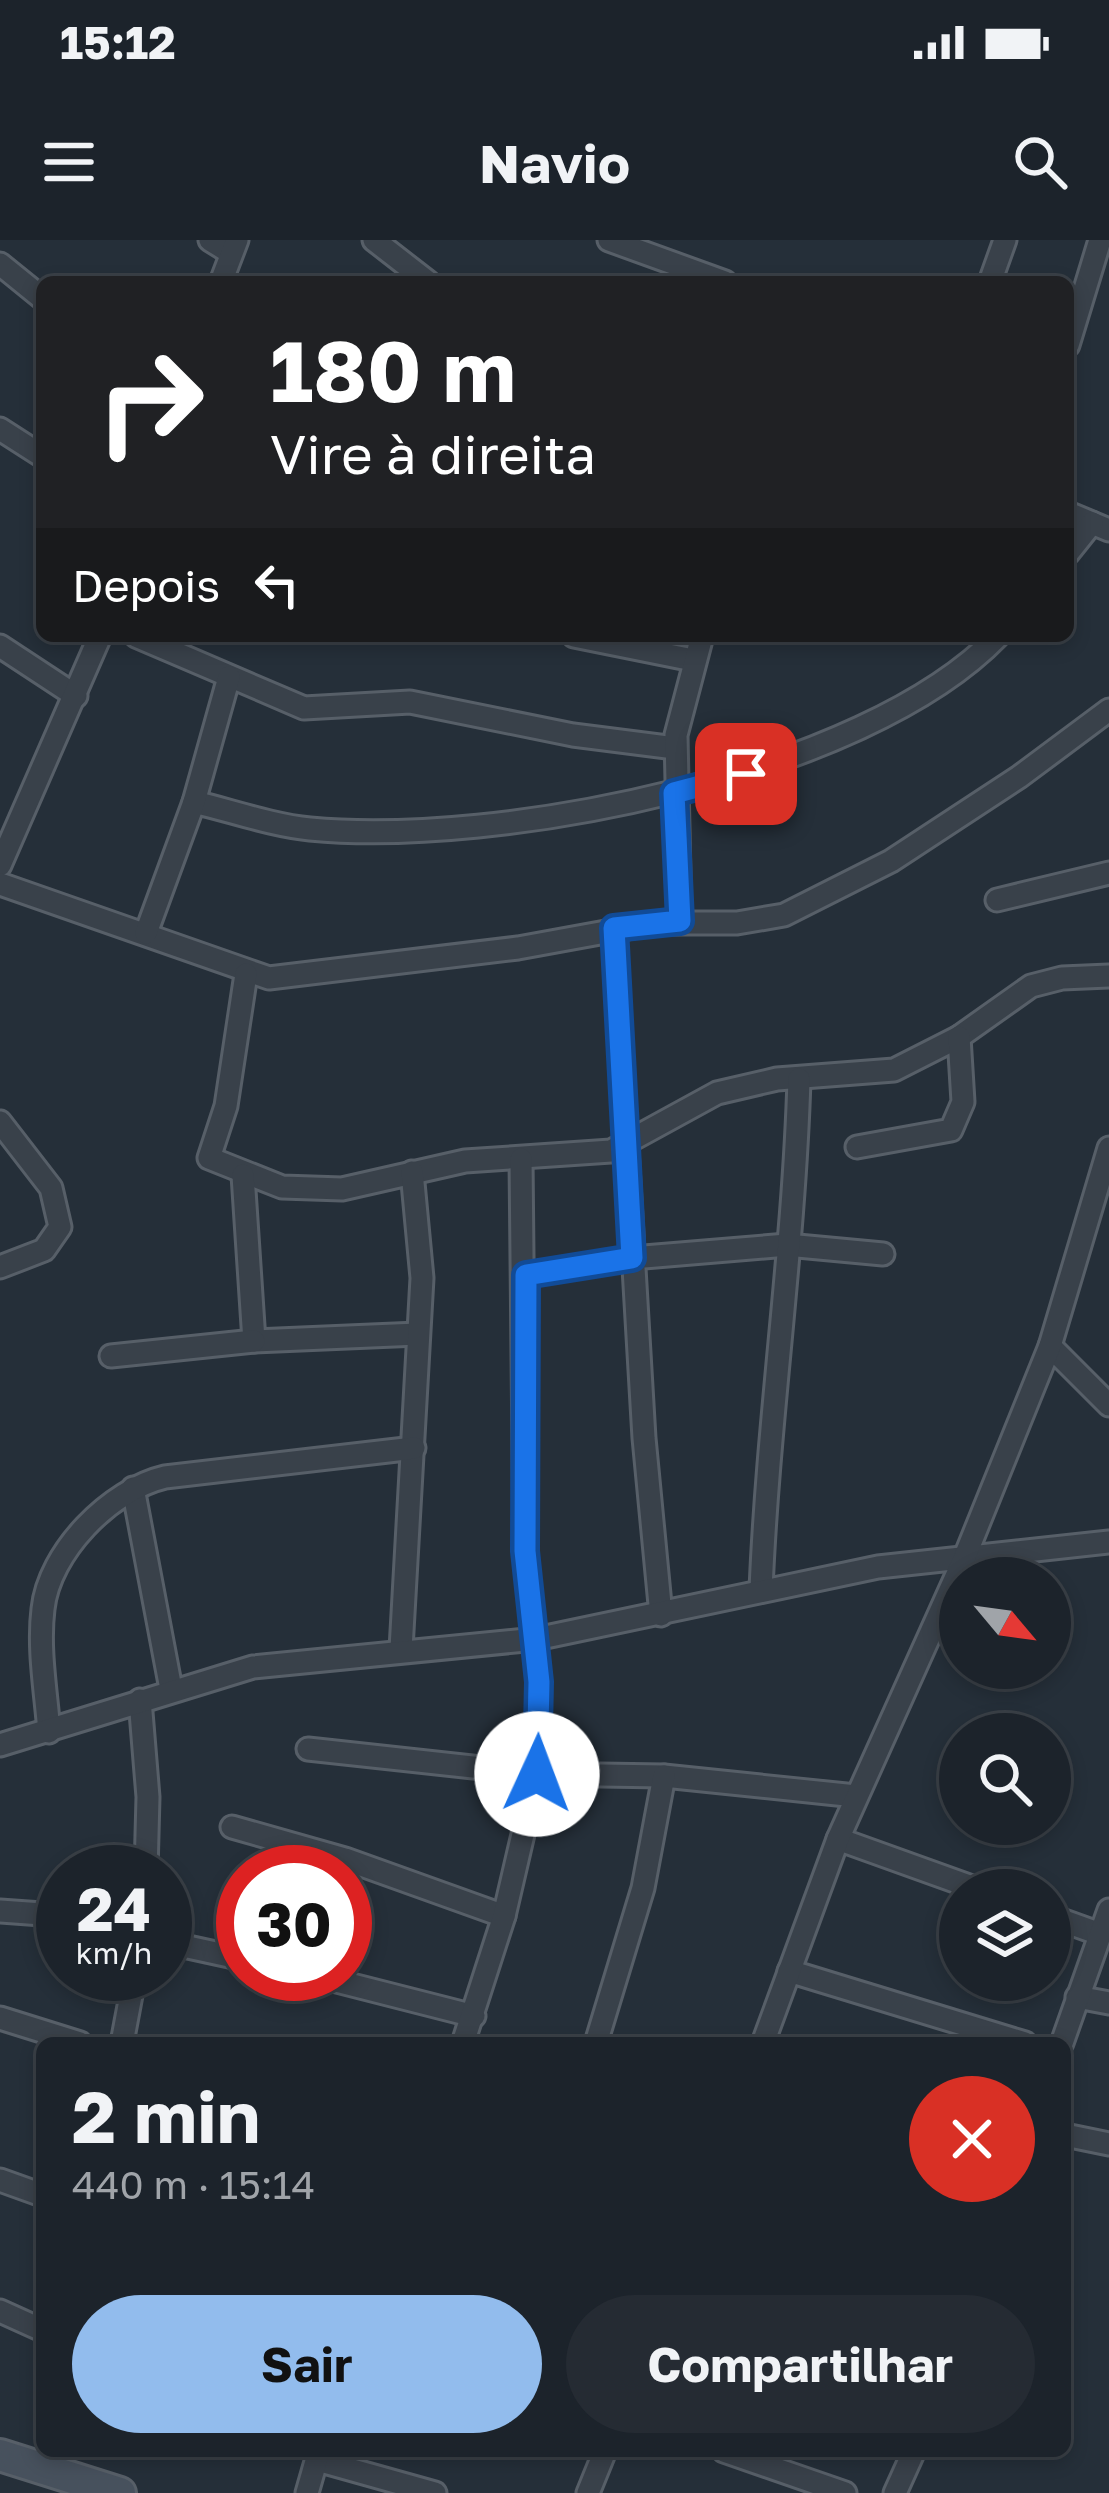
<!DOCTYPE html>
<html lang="pt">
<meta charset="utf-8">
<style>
:root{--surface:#1c232b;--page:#252b33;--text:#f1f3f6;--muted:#a0a4a9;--line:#3a4047;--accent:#92bced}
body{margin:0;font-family:"Golos Text",sans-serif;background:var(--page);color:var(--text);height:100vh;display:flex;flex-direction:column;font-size:45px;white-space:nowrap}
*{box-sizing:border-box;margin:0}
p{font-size:39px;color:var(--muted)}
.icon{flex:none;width:66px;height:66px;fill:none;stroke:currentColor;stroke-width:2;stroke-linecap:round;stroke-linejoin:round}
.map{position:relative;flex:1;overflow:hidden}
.panel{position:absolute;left:36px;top:1797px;width:1035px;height:420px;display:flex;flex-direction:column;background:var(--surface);border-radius:18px;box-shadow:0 6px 18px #0003,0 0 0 3px var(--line)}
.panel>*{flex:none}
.banner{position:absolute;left:36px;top:36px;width:1038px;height:366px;border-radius:18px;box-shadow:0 6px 18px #0003,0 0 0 3px var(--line);background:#202124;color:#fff;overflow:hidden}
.needle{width:78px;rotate:119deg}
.controls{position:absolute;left:939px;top:1317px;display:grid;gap:24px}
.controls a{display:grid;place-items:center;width:132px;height:132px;border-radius:50%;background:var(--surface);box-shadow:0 6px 18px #0003,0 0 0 3px var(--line);font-size:60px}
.speed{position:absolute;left:36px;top:1605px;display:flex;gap:24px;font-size:60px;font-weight:700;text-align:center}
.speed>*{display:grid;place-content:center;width:156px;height:156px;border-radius:50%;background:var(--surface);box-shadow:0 6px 18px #0003,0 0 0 3px var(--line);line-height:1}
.speed small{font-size:30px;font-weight:400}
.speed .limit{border:18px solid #d22;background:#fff;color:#111}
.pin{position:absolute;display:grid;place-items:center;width:102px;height:102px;color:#fff;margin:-51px;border-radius:24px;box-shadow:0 6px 18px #0006}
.me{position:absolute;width:132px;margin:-66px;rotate:2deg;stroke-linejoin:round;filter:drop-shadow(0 0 9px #0008)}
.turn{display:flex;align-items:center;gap:42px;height:252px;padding:0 36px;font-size:54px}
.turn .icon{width:156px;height:156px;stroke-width:2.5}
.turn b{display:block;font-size:84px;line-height:102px}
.then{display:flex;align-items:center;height:114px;padding:0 36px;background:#0003;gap:24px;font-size:45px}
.round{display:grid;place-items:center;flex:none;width:126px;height:126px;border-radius:63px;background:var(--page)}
.head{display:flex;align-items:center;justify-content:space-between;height:204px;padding:0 36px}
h1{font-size:72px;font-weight:700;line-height:90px}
.cta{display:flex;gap:24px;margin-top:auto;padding:24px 36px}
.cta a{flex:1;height:138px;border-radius:72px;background:var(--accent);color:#111;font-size:48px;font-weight:700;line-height:138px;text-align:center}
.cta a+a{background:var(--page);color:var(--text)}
.status{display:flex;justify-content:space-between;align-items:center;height:84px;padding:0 60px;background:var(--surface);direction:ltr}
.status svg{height:33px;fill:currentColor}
header{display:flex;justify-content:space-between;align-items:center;height:156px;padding:0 36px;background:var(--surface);font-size:54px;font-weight:700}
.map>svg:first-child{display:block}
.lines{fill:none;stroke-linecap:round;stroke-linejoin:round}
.street-casing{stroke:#575f68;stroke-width:27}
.secondary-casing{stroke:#575f68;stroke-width:36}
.street{stroke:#39414a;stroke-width:21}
.secondary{stroke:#47515d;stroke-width:30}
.route-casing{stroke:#114b97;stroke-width:30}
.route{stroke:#1a73e8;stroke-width:21}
</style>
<div class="status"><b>15:12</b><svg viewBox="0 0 49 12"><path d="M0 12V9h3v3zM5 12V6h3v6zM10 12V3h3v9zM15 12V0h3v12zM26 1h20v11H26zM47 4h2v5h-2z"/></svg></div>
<header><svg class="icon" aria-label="menu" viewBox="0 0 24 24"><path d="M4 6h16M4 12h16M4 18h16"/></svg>Navio<svg class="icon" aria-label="search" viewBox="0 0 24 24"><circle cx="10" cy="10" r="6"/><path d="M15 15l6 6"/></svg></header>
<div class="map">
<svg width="1109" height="2253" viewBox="0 0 1109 2253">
<rect width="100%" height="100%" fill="#252f39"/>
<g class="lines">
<g class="street-casing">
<g id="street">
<polyline points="210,0 231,13"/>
<polyline points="374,0 428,42"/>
<polyline points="609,0 725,42"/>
<polyline points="0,24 42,58"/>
<polyline points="221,42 237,0"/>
<polyline points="990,42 1005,0"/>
<polyline points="1068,105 1100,0"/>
<polyline points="0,189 42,216"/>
<polyline points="1068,273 1109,290"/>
<polyline points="1068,313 1092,283"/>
<polyline points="136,396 304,468 410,462 573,495 675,508"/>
<polyline points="574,396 693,420"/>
<polyline points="0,406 76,456"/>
<path d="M 194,562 C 232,571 271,585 310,589 C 498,607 863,536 998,396"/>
<polyline points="0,625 100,396"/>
<polyline points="0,644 269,738 518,708 655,683 737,683 784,675 891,621 1019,537 1109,470"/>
<polyline points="997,660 1109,633"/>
<polyline points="680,681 676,495 702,396"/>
<polyline points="614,688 644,1198 661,1375"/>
<polyline points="146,693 194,562 229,437"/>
<polyline points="246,734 226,866 209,918 282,947 342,949 465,921 611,911 717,853 777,839 894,830 959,797 1031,746 1062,738 1109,736"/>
<polyline points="0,882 51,948 60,987 44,1010 0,1027"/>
<polyline points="857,907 951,890 963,862 959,797"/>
<polyline points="243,935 254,1101 418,1094"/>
<polyline points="527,1035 632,1018 787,1005 883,1014"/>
<polyline points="1050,1106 1109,1165"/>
<polyline points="111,1116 254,1101"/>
<polyline points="133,1248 171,1449"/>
<path d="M 761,1350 C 768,1179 794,1009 799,839"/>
<polyline points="401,1409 422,1038 412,932"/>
<polyline points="140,1460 148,1557 146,1632"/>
<path d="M 49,1492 C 46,1452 38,1409 43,1369 C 49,1312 110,1250 165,1237 L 414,1208"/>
<polyline points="0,1505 253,1427 536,1399 878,1327 1109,1302"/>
<polyline points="308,1509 537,1534 664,1536 856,1556"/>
<polyline points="232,1587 345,1619 504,1676"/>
<polyline points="838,1599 980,1650"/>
<polyline points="0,1671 42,1674"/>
<polyline points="1050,1676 1100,1694"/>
<polyline points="165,1702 243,1719"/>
<polyline points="789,1731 1025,1803"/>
<polyline points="309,1734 474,1776"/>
<polyline points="1077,1757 1109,1763"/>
<polyline points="0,1778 80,1803"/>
<polyline points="122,1803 135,1734"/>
<polyline points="463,1803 504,1676 537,1534 539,1442 525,1311 521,919"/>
<polyline points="596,1803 643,1648 664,1536"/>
<polyline points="763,1803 838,1599 964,1319 1050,1106 1109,908"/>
<polyline points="1062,1803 1109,1670"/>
<polyline points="1065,1895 1109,1904"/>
<polyline points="0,1940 42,1955"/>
<polyline points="0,2071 42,2090"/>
<polyline points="724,2211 845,2253"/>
<polyline points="317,2220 435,2253"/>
<polyline points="307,2253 319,2211"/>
<polyline points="588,2253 605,2211"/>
<polyline points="895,2253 914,2211"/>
</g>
</g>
<g class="secondary-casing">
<polyline id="secondary" points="0,2215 120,2253"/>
</g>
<use href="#street" class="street"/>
<use href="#secondary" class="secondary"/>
</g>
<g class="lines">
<g class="route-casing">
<polyline id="route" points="537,1534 539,1442 525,1311 526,1035 632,1018 614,688 680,681 674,553 746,534"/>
</g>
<use href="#route" class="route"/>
</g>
</svg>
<div class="controls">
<a><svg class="needle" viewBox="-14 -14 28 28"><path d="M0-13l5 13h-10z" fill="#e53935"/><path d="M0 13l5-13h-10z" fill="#a0a4a9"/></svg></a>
<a><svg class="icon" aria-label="search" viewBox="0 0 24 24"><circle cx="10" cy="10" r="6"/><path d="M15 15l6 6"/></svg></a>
<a><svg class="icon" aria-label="layers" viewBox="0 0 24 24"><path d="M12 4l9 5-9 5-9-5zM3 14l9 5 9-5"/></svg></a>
</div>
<div class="speed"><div>24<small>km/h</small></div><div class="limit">30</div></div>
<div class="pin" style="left:746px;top:534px;background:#d93025"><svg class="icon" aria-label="arrive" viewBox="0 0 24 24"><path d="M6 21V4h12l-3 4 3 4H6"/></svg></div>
<svg class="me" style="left:537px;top:1534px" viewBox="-20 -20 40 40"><circle r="19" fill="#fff"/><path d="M0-13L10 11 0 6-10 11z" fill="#1a73e8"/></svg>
<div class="banner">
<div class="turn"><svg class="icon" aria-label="right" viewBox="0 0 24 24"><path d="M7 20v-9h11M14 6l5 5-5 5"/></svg><div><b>180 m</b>Vire à direita</div></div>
<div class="then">Depois<svg class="icon" aria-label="left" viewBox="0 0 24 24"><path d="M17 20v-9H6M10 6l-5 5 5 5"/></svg></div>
</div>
<section class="panel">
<div class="head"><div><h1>2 min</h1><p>440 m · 15:14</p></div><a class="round" style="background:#d93025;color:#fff"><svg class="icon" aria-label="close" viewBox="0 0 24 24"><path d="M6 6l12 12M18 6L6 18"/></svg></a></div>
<div class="cta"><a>Sair</a><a>Compartilhar</a></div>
</section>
</div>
